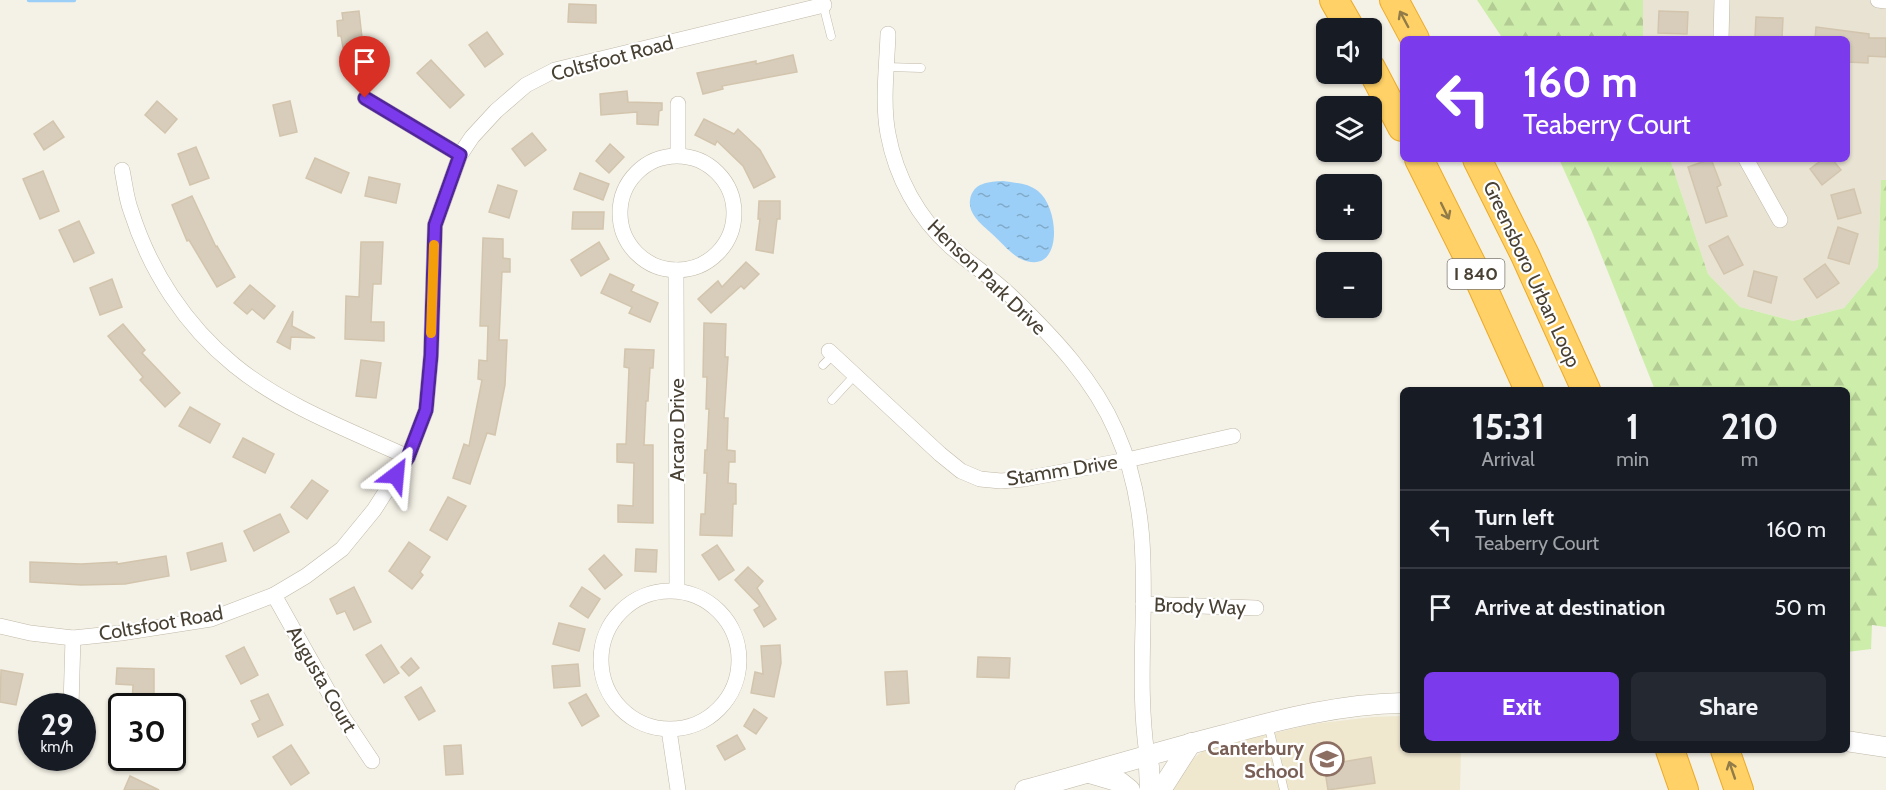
<!DOCTYPE html>
<meta charset="utf-8">
<style>
:root{--surface:#171b24;--page:#242831;--text:#f1f3f6;--muted:#9ea1a6;--line:#363941;--accent:#7c3aed}
body{margin:0;font-family:Cabin,sans-serif;background:var(--page);color:var(--text);height:100vh;display:flex;flex-direction:column;font-size:22px;white-space:nowrap}
*{box-sizing:border-box;margin:0}
p{font-size:20px;color:var(--muted)}
.icon{flex:none;width:33px;height:33px;fill:none;stroke:currentColor;stroke-width:2;stroke-linecap:round;stroke-linejoin:round}
.map{position:relative;flex:1;overflow:hidden}
.details{position:absolute;left:1400px;top:387px;width:450px;height:366px;display:flex;flex-direction:column;background:var(--surface);border-radius:9px;box-shadow:0 2px 4px #0004}
.details>*{flex:none}
.top-card{position:absolute;left:1400px;top:36px;width:450px;height:126px;border-radius:9px;box-shadow:0 2px 4px #0004;background:#7c3aed;color:#fff;overflow:hidden}
.tools{position:absolute;left:1316px;top:18px;display:grid;gap:12px}
.tools a{display:grid;place-items:center;width:66px;height:66px;border-radius:9px;background:var(--surface);box-shadow:0 2px 4px #0004;font-size:30px}
.speed{position:absolute;left:18px;top:693px;display:flex;gap:12px;font-size:30px;font-weight:700;text-align:center}
.speed>*{display:grid;place-content:center;width:78px;height:78px;border-radius:50%;background:var(--surface);box-shadow:0 2px 4px #0004;line-height:1}
.speed small{font-size:15px;font-weight:400}
.speed .limit{border:3px solid #111;border-radius:9px;background:#fff;color:#111}
.pin{position:absolute;display:grid;place-items:center;width:51px;height:51px;color:#fff;margin:-62px -26px;border-radius:50% 50% 50% 0;rotate:-45deg;box-shadow:0 0 6px #0007}
.pin .icon{rotate:45deg}
.me{position:absolute;width:66px;margin:-33px;rotate:29deg;stroke-linejoin:round;filter:drop-shadow(0 0 4px #0008)}
.turn{display:flex;align-items:center;gap:21px;height:126px;padding:0 24px;font-size:27px}
.turn .icon{width:78px;height:78px;stroke-width:2.5}
.turn b{display:block;font-size:42px;line-height:51px}
.eta{display:flex;justify-content:space-evenly;align-items:center;height:102px;text-align:center}
.eta b{font-size:36px;font-weight:800;line-height:42px}
.action{display:flex;gap:12px;margin-top:auto;padding:12px 24px}
.action a{flex:1;height:69px;border-radius:9px;background:var(--accent);color:#fff;font-size:24px;font-weight:800;line-height:69px;text-align:center}
.action a+a{background:var(--page);color:var(--text)}
ul{padding:0;list-style:none}
li{display:flex;align-items:center;gap:18px;height:78px;padding:0 24px;border-top:2px solid var(--line)}
li div{flex:1}
li b{display:block;font-size:22px}
li em{font-style:normal}
.map>svg:first-child{display:block}
.residential{fill:#e9e3d3}
.education{fill:#efe7ce}
.forest{fill:url(#forest-firs)}
.water{fill:url(#water-ripples)}
.lines{fill:none;stroke-linecap:round;stroke-linejoin:round}
.stream{stroke:#9ccff7;stroke-width:4.5}
.building{fill:#d7cdba;stroke:#d3c5ad;stroke-width:1.5}
.service-casing{stroke:#c1b9a7;stroke-width:9}
.minor-casing{stroke:#c1b9a7;stroke-width:16}
.tertiary-casing{stroke:#c1b9a7;stroke-width:21}
.motorway-casing{stroke:#ecab28;stroke-width:30}
.service{stroke:#fff;stroke-width:8}
.minor{stroke:#fff;stroke-width:15}
.tertiary{stroke:#fff;stroke-width:20}
.motorway{stroke:#ffd166;stroke-width:28}
.oneway{stroke:#917b48}
.route-casing{stroke:#51269a;stroke-width:15}
.route{stroke:#7c3aed;stroke-width:10}
.slow{stroke:#f59e0b;stroke-width:10}
.labels{text-anchor:middle;dominant-baseline:central;stroke-width:4.5;stroke-linejoin:round;paint-order:stroke}
.shield{fill:#fff;stroke:#7f7a71;stroke-width:1.5}
.shield-label{font-size:18px;font-weight:bold;fill:#484134}
.street-label{font-size:20px;fill:#484134;stroke:#fff}
.education-label{font-size:20px;font-weight:bold;fill:#785e54;stroke:#fff;text-anchor:end}
</style>
<div class="map">
<svg width="1886" height="790" viewBox="0 0 1886 790">
<defs>
<pattern id="forest-firs" width="22" height="20" patternUnits="userSpaceOnUse" patternTransform="scale(1.5)"><rect width="22" height="20" fill="#cdedaa"/><path d="M5 1l3.5 6h-7zM16 11l3.5 6h-7z" fill="#b2cc93"/></pattern>
<pattern id="water-ripples" width="26" height="14" patternUnits="userSpaceOnUse" patternTransform="scale(1.5)"><rect width="26" height="14" fill="#9ccff7"/><path d="M2 4q2-2 4 0t4 0M15 11q2-2 4 0t4 0" fill="none" stroke="#81aac9"/></pattern>
</defs>
<rect width="100%" height="100%" fill="#f4f1e6"/>
<polygon class="residential" points="1643,0 1886,0 1886,180 1881,180 1878,267 1844,308 1793,321 1740,307 1708,274 1670,159 1846,159 1846,39 1643,39"/>
<polygon class="education" points="1402,716 1402,750 1461,750 1460,790 1169,790 1183,767 1205,749 1313,724 1373,717"/>
<g class="forest">
<polygon points="1477,0 1643,0 1643,39 1503,39"/>
<polygon points="1559,159 1670,159 1708,274 1740,307 1793,321 1844,308 1878,267 1881,180 1886,180 1886,627 1872,625 1871,649 1847,652 1846,390 1655,390 1592,232"/>
</g>
<path class="water" d="M 1003,181 C 1015,183 1028,183 1038,191 C 1061,209 1063,280 1019,258 C 1009,252 1000,241 991,233 C 981,224 968,214 970,200 C 973,182 989,182 1003,181 Z"/>
<g class="lines">
<polyline class="stream" points="29,0 74,0"/>
</g>
<g class="building">
<polygon points="569,4 596,5 596,23 568,22"/>
<polygon points="359,11 363,46 343,48 341,36 338,36 337,21 343,20 342,13"/>
<polygon points="1659,11 1688,12 1687,34 1658,33"/>
<polygon points="1756,17 1783,18 1782,38 1755,37"/>
<polygon points="1816,27 1869,34 1869,38 1886,38 1886,57 1868,56 1868,63 1847,62 1848,39 1815,39"/>
<polygon points="487,32 503,54 485,67 469,45"/>
<polygon points="793,55 797,72 722,86 723,89 703,94 697,73 756,61 756,64"/>
<polygon points="431,60 464,95 450,108 417,73"/>
<polygon points="627,91 628,102 662,103 662,110 659,111 658,125 637,124 637,112 601,115 600,94"/>
<polygon points="157,101 177,119 165,133 145,115"/>
<polygon points="290,101 297,132 280,136 273,105"/>
<polygon points="704,119 734,134 738,129 760,150 775,177 754,188 743,166 717,141 715,145 695,135"/>
<polygon points="53,121 64,137 44,150 34,134"/>
<polygon points="532,133 546,150 525,166 512,149"/>
<polygon points="610,144 624,157 609,173 596,161"/>
<polygon points="196,147 209,178 190,185 178,154"/>
<polygon points="315,158 349,173 341,193 306,178"/>
<polygon points="1711,159 1721,185 1717,187 1727,216 1706,223 1688,167"/>
<polygon points="1823,159 1832,159 1841,170 1822,185 1810,169"/>
<polygon points="43,171 59,211 40,219 23,179"/>
<polygon points="580,173 609,184 603,200 574,189"/>
<polygon points="369,177 400,184 396,203 365,196"/>
<polygon points="498,185 517,191 509,218 489,212"/>
<polygon points="1854,189 1861,213 1838,219 1831,195"/>
<polygon points="192,196 216,247 217,246 235,277 217,287 189,240 187,241 172,205"/>
<polygon points="759,201 780,201 780,219 777,219 773,253 756,250 760,219 758,219"/>
<polygon points="573,212 604,212 603,229 572,229"/>
<polygon points="79,221 94,253 74,262 59,230"/>
<polygon points="1838,227 1858,234 1849,264 1828,258"/>
<polygon points="1728,236 1743,265 1724,274 1709,246"/>
<polygon points="483,238 503,239 503,258 510,259 510,272 502,272 499,340 507,340 505,385 495,435 487,433 470,484 453,478 464,444 469,446 482,380 478,379 479,360 487,361 488,326 480,326"/>
<polygon points="361,242 383,242 381,284 373,284 371,322 384,322 384,341 345,339 346,296 359,297"/>
<polygon points="599,242 609,259 581,276 571,260"/>
<polygon points="746,262 759,274 744,289 741,286 711,313 698,299 718,281 722,287"/>
<polygon points="1825,264 1839,283 1817,298 1804,279"/>
<polygon points="1754,271 1777,277 1771,303 1748,296"/>
<polygon points="610,274 634,285 631,291 658,303 650,322 629,313 632,307 601,293"/>
<polygon points="112,279 122,307 100,315 90,288"/>
<polygon points="250,285 275,306 264,319 252,309 247,314 234,303"/>
<polygon points="293,311 292,326 315,338 291,337 290,349 277,342"/>
<polygon points="704,323 726,324 725,357 728,357 724,418 728,418 727,450 735,451 735,462 729,462 728,483 736,484 736,504 733,504 732,536 700,535 701,514 705,514 707,473 704,473 705,450 707,450 709,409 706,409 707,377 703,377"/>
<polygon points="123,324 145,350 142,353 180,393 165,407 140,380 143,377 108,336"/>
<polygon points="625,349 654,350 653,368 650,368 648,401 646,401 644,445 653,445 653,523 618,522 618,505 633,506 634,463 617,462 617,444 626,444 629,368 624,367"/>
<polygon points="361,360 381,363 376,398 356,396"/>
<polygon points="190,407 220,424 210,443 179,426"/>
<polygon points="243,438 274,454 265,473 233,457"/>
<polygon points="312,480 328,491 307,519 291,507"/>
<polygon points="448,497 466,506 447,540 430,530"/>
<polygon points="280,514 289,532 254,551 244,531"/>
<polygon points="409,542 430,557 420,572 423,575 412,589 389,571"/>
<polygon points="222,543 226,561 191,570 187,553"/>
<polygon points="717,545 734,570 719,580 702,555"/>
<polygon points="636,549 657,550 656,572 635,571"/>
<polygon points="604,555 622,575 605,589 589,569"/>
<polygon points="166,556 169,576 125,584 81,585 30,582 30,562 81,564 117,562 117,564"/>
<polygon points="748,567 763,581 757,588 776,619 764,627 754,610 760,606 735,580"/>
<polygon points="354,587 371,622 354,630 345,611 337,614 330,599"/>
<polygon points="582,587 600,599 588,618 570,606"/>
<polygon points="559,623 585,629 579,651 553,644"/>
<polygon points="381,645 399,673 384,683 366,655"/>
<polygon points="780,645 781,663 774,697 751,693 755,672 763,674 761,646"/>
<polygon points="244,647 258,675 241,684 226,656"/>
<polygon points="978,657 1010,658 1009,678 977,677"/>
<polygon points="411,658 419,668 409,676 401,667"/>
<polygon points="578,664 580,686 554,688 552,666"/>
<polygon points="117,668 154,669 154,705 132,705 133,685 116,684"/>
<polygon points="1,670 23,674 16,705 0,702"/>
<polygon points="907,671 909,703 887,705 885,672"/>
<polygon points="421,687 435,711 419,720 405,697"/>
<polygon points="268,694 283,725 258,737 252,724 260,720 251,701"/>
<polygon points="586,694 599,716 582,726 569,703"/>
<polygon points="754,709 767,718 756,734 744,726"/>
<polygon points="737,735 745,749 725,760 717,746"/>
<polygon points="291,745 309,773 291,785 273,757"/>
<polygon points="461,745 463,774 446,775 444,746"/>
<polygon points="1371,757 1375,783 1328,790 1324,765"/>
<polygon points="130,776 159,790 124,790"/>
</g>
<g class="lines">
<g class="service-casing">
<g id="service">
<polyline points="823,4 831,36"/>
<polyline points="887,67 921,68"/>
<polyline points="823,365 833,355"/>
<polyline points="832,400 855,375"/>
<polyline points="1268,724 1284,790"/>
</g>
</g>
<g class="minor-casing">
<g id="minor">
<polyline points="1878,0 1886,1"/>
<path d="M 888,34 C 887,66 882,102 888,134 C 896,177 918,218 951,247 C 972,265 995,280 1014,299 C 1054,338 1094,380 1116,431 C 1164,539 1131,643 1147,755"/>
<polyline points="1721,39 1722,0"/>
<polyline points="365,98 460,155"/>
<polyline points="678,155 678,104"/>
<circle cx="677" cy="213" r="57"/>
<polyline points="1746,159 1780,220"/>
<path d="M 122,170 C 125,184 126,198 131,211 C 150,271 185,325 234,365 C 284,406 349,430 408,457"/>
<polyline points="676,270 677,590"/>
<polyline points="829,351 940,454 961,471 980,479 1001,481 1024,479 1127,460 1233,436"/>
<circle cx="670" cy="660" r="69"/>
<polyline points="274,595 342,716 372,761"/>
<polyline points="1143,604 1256,608"/>
<polyline points="0,626 30,633 73,638 121,633 211,619 274,595 306,576 342,549 374,510 408,457 426,410 431,355 435,225 460,155 472,137 496,111 526,85 555,70 824,5"/>
<polyline points="71,706 73,638"/>
<polyline points="669,730 678,790"/>
</g>
</g>
<g class="tertiary-casing">
<g id="tertiary">
<polyline points="1846,741 1886,747"/>
<polyline points="1147,755 1149,767 1150,790"/>
<polyline points="1089,773 1120,782 1130,790"/>
<path d="M 1025,790 C 1093,772 1160,751 1228,734 C 1285,718 1343,704 1402,703"/>
<polyline points="1161,790 1191,743"/>
</g>
</g>
<g class="motorway-casing">
<g id="motorway">
<polyline points="1334,0 1350,28"/>
<polyline points="1394,0 1415,39"/>
<polyline points="1371,68 1402,127"/>
<polyline points="1419,159 1478,277 1529,390"/>
<polyline points="1477,159 1525,255 1586,390"/>
<polyline points="1670,750 1684,790"/>
<polyline points="1725,750 1739,790"/>
</g>
</g>
<use href="#service" class="service"/>
<use href="#minor" class="minor"/>
<use href="#tertiary" class="tertiary"/>
<use href="#motorway" class="motorway"/>
</g>
<defs><path id="oneway-shaft" d="M-6 0H5M1.5-3L5.5 0L1.5 3" fill="none" stroke-width="1.6" stroke-linecap="round" stroke-linejoin="round" transform="scale(1.5)"/></defs>
<g class="oneway">
<use href="#oneway-shaft" transform="translate(1404 19) rotate(-118)"/>
<use href="#oneway-shaft" transform="translate(1445 211) rotate(64)"/>
<use href="#oneway-shaft" transform="translate(1732 770) rotate(-109)"/>
</g>
<g class="lines">
<g class="route-casing">
<polyline id="route" points="365,98 460,155 435,225 431,355 426,410 408,457 396,475"/>
</g>
<use href="#route" class="route"/>
<polyline class="slow" points="431,333 434,245"/>
</g>
<defs>
<g id="school-ring" transform="scale(1.725)"><circle r="9.5" fill="#fff" stroke="#8d6e63" stroke-width="1.5"/><path d="M0-5L7-2L0 1L-7-2ZM-4 1L0 2.5L4 1V4Q0 6-4 4Z" fill="#8d6e63"/></g>
</defs>
<g fill-rule="evenodd">
<use href="#school-ring" x="1327" y="759"/>
</g>
<g class="labels">
<rect class="shield" x="1447.5" y="259" width="57" height="30" rx="4.5"/>
<g class="shield-label">
<text x="1476" y="274">I 840</text>
</g>
<g class="street-label">
<text transform="translate(612 58) rotate(-15)">Coltsfoot Road</text>
<text transform="translate(1532 274) rotate(65)">Greensboro Urban Loop</text>
<text transform="translate(987 277) rotate(44)">Henson Park Drive</text>
<text transform="translate(677 430) rotate(-90)">Arcaro Drive</text>
<text transform="translate(1062 470) rotate(-9)">Stamm Drive</text>
<text transform="translate(1200 606) rotate(2)">Brody Way</text>
<text transform="translate(161 623) rotate(-10)">Coltsfoot Road</text>
<text transform="translate(322 679) rotate(60)">Augusta Court</text>
</g>
<g class="education-label">
<text x="1304" y="748">Canterbury<tspan x="1304" dy="23">School</tspan></text>
</g>
</g>
</svg>
<div class="tools">
<a><svg class="icon" aria-label="sound" viewBox="0 0 24 24"><path d="M4 9h4l5-4v14l-5-4H4zM17 9q2 3 0 6"/></svg></a>
<a><svg class="icon" aria-label="layers" viewBox="0 0 24 24"><path d="M12 4l9 5-9 5-9-5zM3 14l9 5 9-5"/></svg></a>
<a>+</a>
<a>−</a>
</div>
<div class="speed"><div>29<small>km/h</small></div><div class="limit">30</div></div>
<div class="pin" style="left:365px;top:98px;background:#d93025"><svg class="icon" aria-label="arrive" viewBox="0 0 24 24"><path d="M6 21V4h12l-3 4 3 4H6"/></svg></div>
<svg class="me" style="left:396px;top:475px" viewBox="-20 -20 40 40"><path d="M0-17L14 15 0 8-14 15z" fill="#7c3aed" stroke="#fff" stroke-width="4"/></svg>
<div class="top-card">
<div class="turn"><svg class="icon" aria-label="left" viewBox="0 0 24 24"><path d="M17 20v-9H6M10 6l-5 5 5 5"/></svg><div><b>160 m</b>Teaberry Court</div></div>
</div>
<section class="details">
<div class="eta">
<div><b>15:31</b><p>Arrival</p></div>
<div><b>1</b><p>min</p></div>
<div><b>210</b><p>m</p></div>
</div>
<ul>
<li><svg class="icon" aria-label="left" viewBox="0 0 24 24"><path d="M17 20v-9H6M10 6l-5 5 5 5"/></svg><div><b>Turn left</b><p>Teaberry Court</p></div><em>160 m</em></li>
<li><svg class="icon" aria-label="arrive" viewBox="0 0 24 24"><path d="M6 21V4h12l-3 4 3 4H6"/></svg><div><b>Arrive at destination</b></div><em>50 m</em></li>
</ul>
<div class="action"><a>Exit</a><a>Share</a></div>
</section>
</div>
